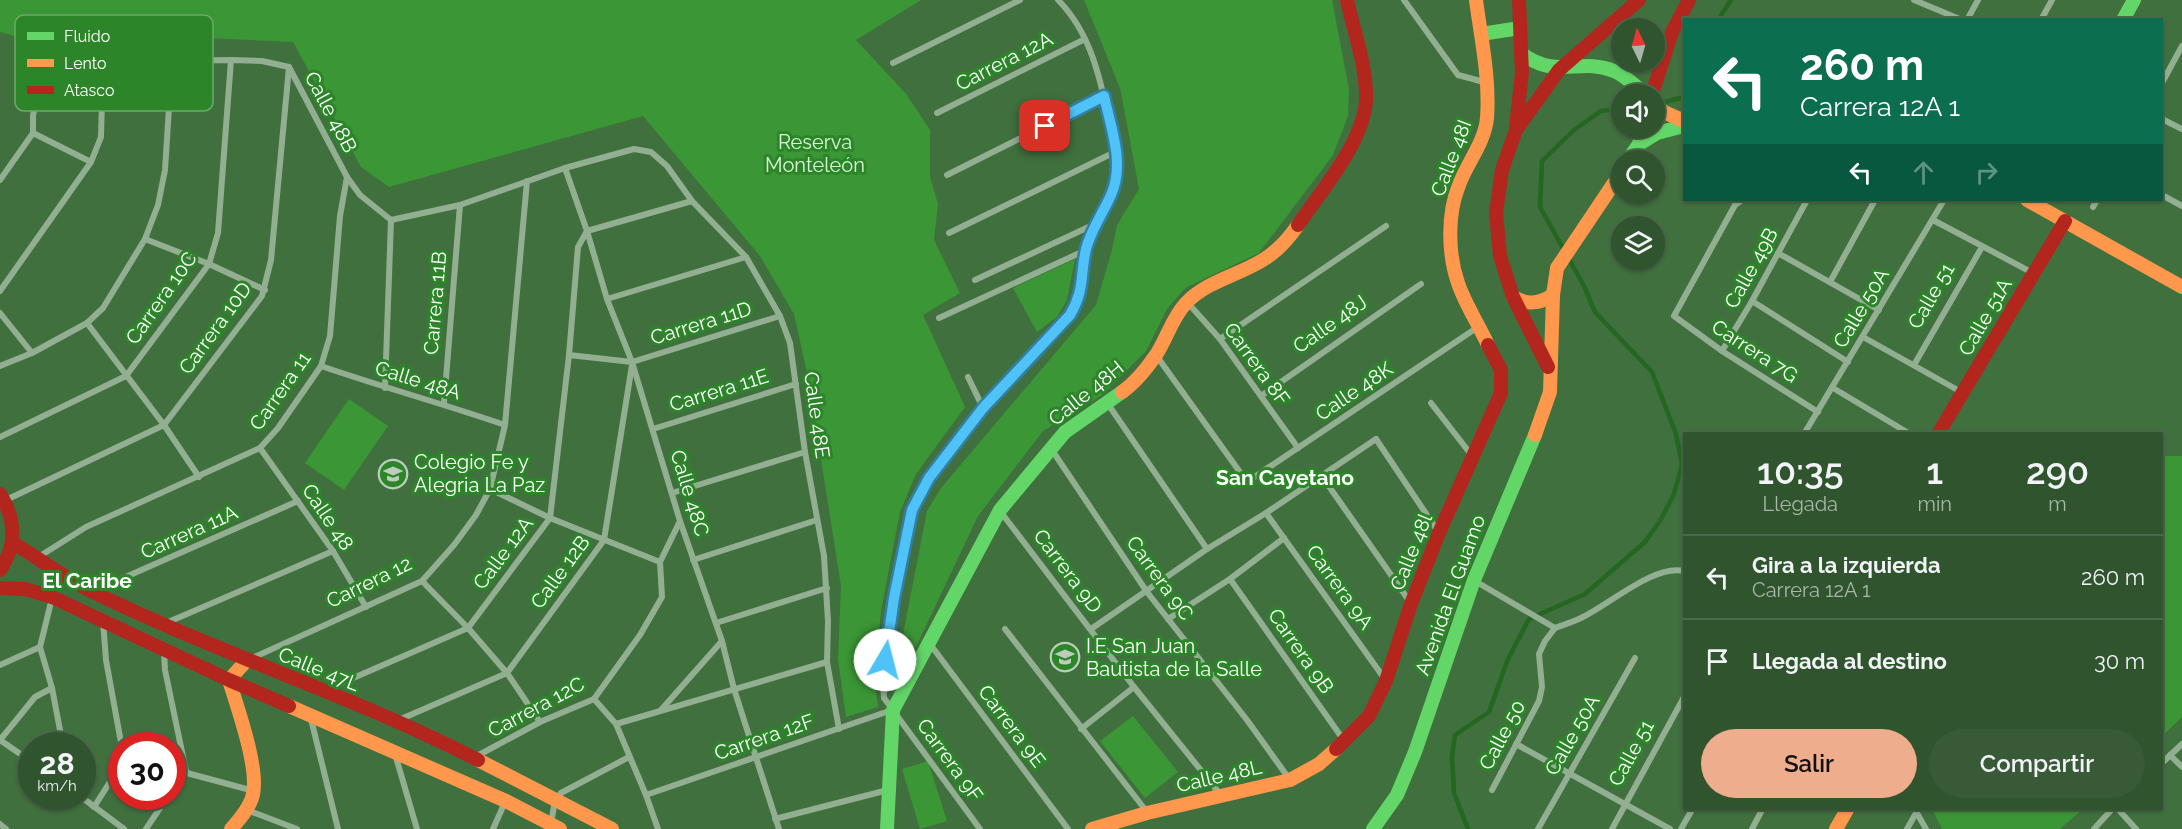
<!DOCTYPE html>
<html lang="es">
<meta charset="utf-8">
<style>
:root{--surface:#30542e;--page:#385a36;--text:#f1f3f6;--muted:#a8b7aa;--line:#4b6a4a;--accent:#eead8d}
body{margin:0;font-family:Raleway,sans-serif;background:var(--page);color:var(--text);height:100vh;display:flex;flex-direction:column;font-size:22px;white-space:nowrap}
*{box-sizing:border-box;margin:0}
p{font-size:20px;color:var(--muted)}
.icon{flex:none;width:33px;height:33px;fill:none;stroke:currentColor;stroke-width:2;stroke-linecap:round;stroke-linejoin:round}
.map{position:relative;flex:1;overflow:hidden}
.side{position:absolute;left:1683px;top:432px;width:480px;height:378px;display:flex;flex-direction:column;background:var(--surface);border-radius:0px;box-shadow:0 2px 4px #0004,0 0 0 2px var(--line)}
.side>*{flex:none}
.guide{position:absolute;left:1683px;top:18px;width:480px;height:183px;border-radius:0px;box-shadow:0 2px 4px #0004,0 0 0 2px var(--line);background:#0b6e4f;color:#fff;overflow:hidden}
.needle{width:39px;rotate:355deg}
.tools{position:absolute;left:1611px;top:18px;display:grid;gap:12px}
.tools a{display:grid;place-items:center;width:54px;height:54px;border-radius:50%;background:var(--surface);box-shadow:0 2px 4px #0004,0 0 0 2px var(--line);font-size:30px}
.speed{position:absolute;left:18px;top:732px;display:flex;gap:12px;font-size:30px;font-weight:700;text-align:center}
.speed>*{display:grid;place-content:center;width:78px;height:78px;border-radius:50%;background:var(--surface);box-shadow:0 2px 4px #0004,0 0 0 2px var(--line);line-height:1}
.speed small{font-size:15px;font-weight:400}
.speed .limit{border:9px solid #d22;background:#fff;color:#111}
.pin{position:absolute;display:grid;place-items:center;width:51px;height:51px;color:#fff;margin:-26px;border-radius:12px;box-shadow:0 3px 9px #0006}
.me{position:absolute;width:66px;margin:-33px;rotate:8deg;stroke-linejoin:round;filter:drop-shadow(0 0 4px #0008)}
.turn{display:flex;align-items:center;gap:21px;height:126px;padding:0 18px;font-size:27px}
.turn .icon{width:78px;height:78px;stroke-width:2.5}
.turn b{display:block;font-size:42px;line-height:51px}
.lanes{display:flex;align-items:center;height:57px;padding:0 18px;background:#0003;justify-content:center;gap:30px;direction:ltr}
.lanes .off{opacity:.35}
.eta{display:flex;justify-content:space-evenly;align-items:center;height:102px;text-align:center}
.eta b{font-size:36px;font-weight:600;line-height:42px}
.cta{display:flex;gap:12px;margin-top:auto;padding:12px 18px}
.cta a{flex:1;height:69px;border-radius:36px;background:var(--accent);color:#111;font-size:24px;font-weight:600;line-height:69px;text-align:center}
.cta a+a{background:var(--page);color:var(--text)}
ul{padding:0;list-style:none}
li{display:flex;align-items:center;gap:18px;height:84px;padding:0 18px;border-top:2px solid var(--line)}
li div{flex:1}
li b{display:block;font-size:22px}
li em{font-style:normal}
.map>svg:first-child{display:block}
.green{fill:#3b9635}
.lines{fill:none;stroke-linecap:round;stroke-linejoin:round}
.stream{stroke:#236720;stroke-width:4.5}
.street{stroke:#92af91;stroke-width:6}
.fast{stroke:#63d668;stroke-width:14}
.slow{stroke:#ff974d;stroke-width:14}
.jam{stroke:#b3261e;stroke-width:14}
.route-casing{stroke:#337fa1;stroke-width:15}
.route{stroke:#4fc3f7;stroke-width:10}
.labels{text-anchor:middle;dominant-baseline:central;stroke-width:6;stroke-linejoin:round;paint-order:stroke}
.street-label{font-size:20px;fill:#fff;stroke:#2d8529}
.park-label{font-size:20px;fill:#d9f6d7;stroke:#2d8529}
.poi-label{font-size:20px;fill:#fff;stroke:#2d8529;text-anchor:start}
.neighbourhood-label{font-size:21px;font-weight:bold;fill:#fff;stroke:#2d8529}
.key{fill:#2d8529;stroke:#6caa69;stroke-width:1.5}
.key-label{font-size:16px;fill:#fff}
</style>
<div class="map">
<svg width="2182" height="829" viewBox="0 0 2182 829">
<rect width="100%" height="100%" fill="#40703e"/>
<g class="green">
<polygon points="0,0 921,0 856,40 907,95 930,130 930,177 938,204 934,240 960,293 923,315 965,407 916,474 900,512 881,611 875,681 878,707 846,717 838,659 841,586 808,377 794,314 760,256 643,116 389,187 361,167 293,42 97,33 26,39 0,32"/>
<polygon points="1084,0 1332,0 1349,89 1348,116 1333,155 1259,253 1185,288 1167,309 1146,351 1102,395 1043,431 978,516 914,651 892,691 927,511 941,488 1096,305 1112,250 1117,225 1139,189 1120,88"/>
<polygon points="1075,259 1067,300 1057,317 1037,332 1013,288"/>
<polygon points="349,399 388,426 344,490 305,463"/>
<polygon points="2162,456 2182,456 2182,717 2162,736"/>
<polygon points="1133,716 1178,772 1145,798 1100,741"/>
<polygon points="928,761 947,821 920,829 902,769"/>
<polygon points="1932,809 2083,809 2060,829 1942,829"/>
</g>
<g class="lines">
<g class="stream">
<polyline points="1718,20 1731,0"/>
<polyline points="1661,103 1684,97"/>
<polyline points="1468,829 1454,793 1452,757 1455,735 1489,712 1508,659 1529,619 1585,594 1645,542 1660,521 1674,494 1682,464 1676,434 1652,372 1595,312 1584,286 1540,207 1542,161 1574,130 1601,111 1622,109"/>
</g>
<g class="street">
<polyline points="1404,0 1458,75 1484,82"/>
<polyline points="1914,0 1962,20"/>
<polyline points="1967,20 1978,0"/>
<polyline points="2041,20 2052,0"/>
<polyline points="893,63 1020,0"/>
<polyline points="2162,83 2182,46"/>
<polyline points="937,113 1085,39"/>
<polyline points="2162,119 2182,129"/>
<polyline points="33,133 91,162"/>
<polyline points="565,168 587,231 607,299 632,362 680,521 722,641 734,689 779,829"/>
<polyline points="947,175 1104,96"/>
<polyline points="0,180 33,133 33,116 42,69 103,62 231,60 262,61 289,67 347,177 360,195 391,220"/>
<polyline points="2162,195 2182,206"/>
<polyline points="1742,200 1735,205 1674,316 1722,351 1818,412"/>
<polyline points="2093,207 2097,200"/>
<polyline points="391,220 460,205 565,168 634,149 651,152 667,166 692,201 746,257 780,316 790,343 805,452 824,556 828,621 827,662 839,729"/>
<polyline points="1933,220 2033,273"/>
<polyline points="949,233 1117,151"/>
<polyline points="145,239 209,264 265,290"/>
<polyline points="1778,253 1879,310"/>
<polyline points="975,280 1095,224"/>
<polyline points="1830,282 1875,200"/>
<polyline points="0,291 91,162 101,137 103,62"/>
<polyline points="607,299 746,257"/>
<polyline points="1752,301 1848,362"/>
<polyline points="1188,303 1220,339 1298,448"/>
<polyline points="0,313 32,353"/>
<polyline points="939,318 1086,250"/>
<polyline points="87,323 164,425 199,477"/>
<polyline points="1863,337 1963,393"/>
<polyline points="1220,339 1386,226"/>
<polyline points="1722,351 1752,301 1807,200"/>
<polyline points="569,355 632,362 780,316"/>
<polyline points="1156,355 1247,482 1478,327"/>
<polyline points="1914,365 1982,247"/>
<polyline points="0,366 32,353 87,323 103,308 145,239 158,205 165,170 172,61"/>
<path d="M 321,366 C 382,387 444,404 505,425"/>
<polyline points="968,377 983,408"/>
<polyline points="385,388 391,220"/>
<polyline points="1833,388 1910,434"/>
<polyline points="1261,396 1421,284"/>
<polyline points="444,403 460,205"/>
<polyline points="1431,403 1473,457"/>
<polyline points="1108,404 1207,549"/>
<polyline points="653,429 796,384"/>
<polyline points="1804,434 1944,200"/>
<polyline points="0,437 126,376 209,264 218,233 231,60"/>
<polyline points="260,448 333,551 366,607"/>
<polyline points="1052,450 1147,592 1247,720 1290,780"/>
<polyline points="1321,475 1410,602"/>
<polyline points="490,489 550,518 660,562"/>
<polyline points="672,493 805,452"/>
<polyline points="6,500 164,425 262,296 271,260 289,67"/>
<polyline points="1000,511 1134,687 1220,794"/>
<polyline points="1266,513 1384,678"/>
<polyline points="40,556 86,527 260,448 278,428 321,366 330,336 340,216 347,177"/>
<polyline points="693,560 817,520"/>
<polyline points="1230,579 1345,742"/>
<polyline points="422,581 468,628 507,673 540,722"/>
<polyline points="1475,581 1555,628"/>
<polyline points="96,590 298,501"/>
<polyline points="52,598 40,647 52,688 63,746"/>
<polyline points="1168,619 1230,579 1284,538"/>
<polyline points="103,621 106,660 122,748"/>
<polyline points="166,623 333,551"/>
<polyline points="716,623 827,588"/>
<path d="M 1555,628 C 1563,625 1573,622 1581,618 C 1609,605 1654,564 1684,571"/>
<polyline points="1005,629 1147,812"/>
<polyline points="1091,629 1207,549 1266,513 1376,439 1437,530"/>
<polyline points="930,644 1068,829"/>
<polyline points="164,652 165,670 186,771"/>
<polyline points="250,659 422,581 454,545 476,515 490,489 505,425 527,181"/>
<polyline points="0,665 40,647"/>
<polyline points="328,689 468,628 550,518 569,355 578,247 587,231 692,201"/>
<polyline points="594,699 616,724 646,795 658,829"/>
<polyline points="661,710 722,641"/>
<polyline points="311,719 338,829"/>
<polyline points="401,719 507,673 604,540 632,365"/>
<polyline points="616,724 827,662"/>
<polyline points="1081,729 1134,687"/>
<polyline points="0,740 35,697 52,688"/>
<polyline points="0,740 32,762"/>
<polyline points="1516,744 1670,829"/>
<polyline points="395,754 417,829"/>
<polyline points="2170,755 2182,767"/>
<polyline points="475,757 540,722 594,699 640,635 662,597 660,562 680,521"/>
<polyline points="2162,763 2182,744"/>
<polyline points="172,769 254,791"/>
<polyline points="1492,790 1539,701 1542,687 1539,654 1545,641 1555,628"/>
<polyline points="172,791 186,771"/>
<polyline points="646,795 892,710"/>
<polyline points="80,796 124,829"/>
<polyline points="94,807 122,763"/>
<polyline points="1914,808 1926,829"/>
<polyline points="2117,808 2136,829"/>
<polyline points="247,810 297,829"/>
<polyline points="775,819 888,790"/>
<polyline points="0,824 6,829"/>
<polyline points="551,824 555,800 561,793 629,757"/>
<polyline points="146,829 168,796"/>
<polyline points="493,829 505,802"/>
<path d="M 980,829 L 884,698 L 883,681 L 894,599 L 912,510 L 929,478 L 983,408 L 1070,315 C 1085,290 1080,276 1086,250 C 1092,224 1112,204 1116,178 C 1120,159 1114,139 1109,120 C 1100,77 1090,32 1058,0"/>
<polyline points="1538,829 1635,658"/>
<polyline points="1612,829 1684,697"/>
<polyline points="1681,829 1693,808"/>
<polyline points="1752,829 1763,808"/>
<polyline points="1907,829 1916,813"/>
<polyline points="2094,829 2113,808"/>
</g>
<g class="fast">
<polyline points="2123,20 2134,0"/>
<polyline points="1481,34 1520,28"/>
<path d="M 1522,54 C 1558,80 1580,57 1614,71 C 1626,76 1635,86 1645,94"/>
<polyline points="1639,144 1657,133 1684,126"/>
<polyline points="1628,160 1639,144 1643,128"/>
<polyline points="887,829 893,710 1000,510 1065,432 1122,392"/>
<polyline points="1373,829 1397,795 1415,752 1474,580 1535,435"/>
</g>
<g class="slow">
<path d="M 1476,0 C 1481,38 1490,79 1487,118 C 1485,142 1467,163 1459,185 C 1447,214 1448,254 1458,283 C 1465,304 1479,325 1488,345"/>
<polyline points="1654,103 1664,112 1684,121"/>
<polyline points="2027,200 2182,287"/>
<path d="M 1513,297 C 1528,305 1539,304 1553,295"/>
<path d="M 1122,392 C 1135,383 1147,368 1156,355 C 1167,338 1172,318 1186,303 C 1208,280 1241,275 1266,258 C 1280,249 1289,238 1298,225"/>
<polyline points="1535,435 1550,392 1553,295 1557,268 1622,171"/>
<polyline points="289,706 506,801 560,829"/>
<polyline points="478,760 612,829"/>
<path d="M 231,829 C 239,820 248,810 252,798 C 261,772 237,707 229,680 L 247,660"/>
<polyline points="1092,829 1147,813 1290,780 1319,764 1336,749"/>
<polyline points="1836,829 1848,808"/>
</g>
<g class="jam">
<polyline points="1652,94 1672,32 1689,0"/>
<polyline points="1516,127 1522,73 1519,0"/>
<path d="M 1298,225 C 1321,191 1364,142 1366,100 C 1367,67 1354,32 1347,0"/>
<polyline points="1548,367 1513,297 1500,256 1496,213 1502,170 1516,130 1559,70 1639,0"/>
<polyline points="1938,434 2065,221"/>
<path d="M 0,494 C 16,519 17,546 0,570"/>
<path d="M 13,543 C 40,559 66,579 95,593 C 220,654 354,696 478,760"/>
<polyline points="0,588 25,589 52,597 229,680 289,706"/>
<polyline points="1336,749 1369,716 1386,681 1411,604 1439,533 1501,393 1501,370 1488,345"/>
</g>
</g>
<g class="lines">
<g class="route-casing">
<path id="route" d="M 885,660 L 894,598 L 912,510 L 929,478 L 983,408 L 1070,315 C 1085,290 1080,275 1086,249 C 1091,230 1103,213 1111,195 C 1125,164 1111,128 1104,96 L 1045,126"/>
</g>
<use href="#route" class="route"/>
</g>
<defs>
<g id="school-ring" transform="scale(1.5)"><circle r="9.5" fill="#2d8529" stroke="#bccdbb" stroke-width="1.5"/><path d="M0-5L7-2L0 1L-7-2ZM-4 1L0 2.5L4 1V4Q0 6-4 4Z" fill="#bccdbb"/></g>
</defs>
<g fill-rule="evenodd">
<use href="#school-ring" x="393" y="474"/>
<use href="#school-ring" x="1065" y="657"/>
</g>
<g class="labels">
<g class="street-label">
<text transform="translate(1004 61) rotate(-27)">Carrera 12A</text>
<text transform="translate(331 112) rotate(62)">Calle 48B</text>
<text transform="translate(1451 158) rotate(-69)">Calle 48I</text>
<text transform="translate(1751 268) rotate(-61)">Calle 49B</text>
<text transform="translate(1931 296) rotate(-60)">Calle 51</text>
<text transform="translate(161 298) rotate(-55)">Carrera 10C</text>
<text transform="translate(435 303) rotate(-85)">Carrera 11B</text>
<text transform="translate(1861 308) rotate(-59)">Calle 50A</text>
<text transform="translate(1985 317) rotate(-60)">Calle 51A</text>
<text transform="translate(701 323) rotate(-17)">Carrera 11D</text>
<text transform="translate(1330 324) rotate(-35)">Calle 48J</text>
<text transform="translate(215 328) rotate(-54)">Carrera 10D</text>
<text transform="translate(1755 351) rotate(33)">Carrera 7G</text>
<text transform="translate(1257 364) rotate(54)">Carrera 8F</text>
<text transform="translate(418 380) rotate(17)">Calle 48A</text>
<text transform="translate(719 390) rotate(-17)">Carrera 11E</text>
<text transform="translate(280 391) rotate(-55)">Carrera 11</text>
<text transform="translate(1354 391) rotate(-34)">Calle 48K</text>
<text transform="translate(1086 393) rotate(-39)">Calle 48H</text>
<text transform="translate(817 415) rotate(82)">Calle 48E</text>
<text transform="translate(690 493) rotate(73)">Calle 48C</text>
<text transform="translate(328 517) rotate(56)">Calle 48</text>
<text transform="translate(189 532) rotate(-24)">Carrera 11A</text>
<text transform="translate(1411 552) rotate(-68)">Calle 48l</text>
<text transform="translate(503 553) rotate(-53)">Calle 12A</text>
<text transform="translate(1068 571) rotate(53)">Carrera 9D</text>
<text transform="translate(560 572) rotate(-54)">Calle 12B</text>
<text transform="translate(1160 578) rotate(54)">Carrera 9C</text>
<text transform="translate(369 582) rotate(-26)">Carrera 12</text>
<text transform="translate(1340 587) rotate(54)">Carrera 9A</text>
<text transform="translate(1450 595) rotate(-70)">Avenida El Guamo</text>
<text transform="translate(1301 651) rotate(55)">Carrera 9B</text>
<text transform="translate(319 669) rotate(22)">Calle 47L</text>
<text transform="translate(536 707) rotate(-28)">Carrera 12C</text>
<text transform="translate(1012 726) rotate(53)">Carrera 9E</text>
<text transform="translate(1502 735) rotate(-62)">Calle 50</text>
<text transform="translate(1572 735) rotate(-60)">Calle 50A</text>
<text transform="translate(764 737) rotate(-19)">Carrera 12F</text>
<text transform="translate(1631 753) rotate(-61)">Calle 51</text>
<text transform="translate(950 760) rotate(54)">Carrera 9F</text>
<text transform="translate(1219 776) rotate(-13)">Calle 48L</text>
</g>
<g class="park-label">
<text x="815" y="142">Reserva<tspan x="815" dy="23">Monteleón</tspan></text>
</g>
<g class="poi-label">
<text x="414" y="462">Colegio Fe y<tspan x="414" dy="23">Alegria La Paz</tspan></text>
<text x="1086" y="646">I.E San Juan<tspan x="1086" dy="23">Bautista de la Salle</tspan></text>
</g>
<g class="neighbourhood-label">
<text x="1285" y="477">San Cayetano</text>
<text x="87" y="580">El Caribe</text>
</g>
</g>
<rect x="15" y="15" width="198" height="96" rx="9" class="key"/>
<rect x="27" y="32" width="27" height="8" fill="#63d668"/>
<rect x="27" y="59" width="27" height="8" fill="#ff974d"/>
<rect x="27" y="86" width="27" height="8" fill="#b3261e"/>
<g class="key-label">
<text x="64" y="42">Fluido</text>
<text x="64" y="69">Lento</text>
<text x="64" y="96">Atasco</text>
</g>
</svg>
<div class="tools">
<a><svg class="needle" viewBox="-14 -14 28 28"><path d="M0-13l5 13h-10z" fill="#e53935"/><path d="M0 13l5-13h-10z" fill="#a8b7aa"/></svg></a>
<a><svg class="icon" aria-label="sound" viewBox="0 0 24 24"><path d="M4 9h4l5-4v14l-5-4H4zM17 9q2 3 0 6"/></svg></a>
<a><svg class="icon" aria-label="search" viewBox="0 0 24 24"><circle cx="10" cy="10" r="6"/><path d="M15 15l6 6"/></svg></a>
<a><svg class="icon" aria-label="layers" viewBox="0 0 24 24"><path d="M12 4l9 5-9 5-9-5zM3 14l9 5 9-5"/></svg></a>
</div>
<div class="speed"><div>28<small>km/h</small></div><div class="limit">30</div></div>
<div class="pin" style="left:1045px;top:126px;background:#d93025"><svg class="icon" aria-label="arrive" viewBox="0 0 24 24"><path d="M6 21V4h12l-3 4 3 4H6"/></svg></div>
<svg class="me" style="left:885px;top:660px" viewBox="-20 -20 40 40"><circle r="19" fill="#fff"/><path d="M0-13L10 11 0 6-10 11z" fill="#4fc3f7"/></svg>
<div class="guide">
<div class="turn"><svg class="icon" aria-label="left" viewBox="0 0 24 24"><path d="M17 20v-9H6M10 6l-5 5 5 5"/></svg><div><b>260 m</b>Carrera 12A 1</div></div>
<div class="lanes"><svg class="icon" aria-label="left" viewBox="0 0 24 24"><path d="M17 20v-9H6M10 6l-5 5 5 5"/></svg><svg class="icon off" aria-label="ahead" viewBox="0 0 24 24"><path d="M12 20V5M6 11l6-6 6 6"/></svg><svg class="icon off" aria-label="right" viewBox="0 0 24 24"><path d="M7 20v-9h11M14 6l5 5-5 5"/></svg></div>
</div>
<section class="side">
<div class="eta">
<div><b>10:35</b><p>Llegada</p></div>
<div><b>1</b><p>min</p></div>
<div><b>290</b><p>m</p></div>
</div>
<ul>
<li><svg class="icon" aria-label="left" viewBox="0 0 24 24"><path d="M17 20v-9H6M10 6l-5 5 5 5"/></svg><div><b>Gira a la izquierda</b><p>Carrera 12A 1</p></div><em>260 m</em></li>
<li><svg class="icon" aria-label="arrive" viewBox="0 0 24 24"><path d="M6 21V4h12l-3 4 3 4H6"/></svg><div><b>Llegada al destino</b></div><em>30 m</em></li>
</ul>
<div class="cta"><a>Salir</a><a>Compartir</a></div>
</section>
</div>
